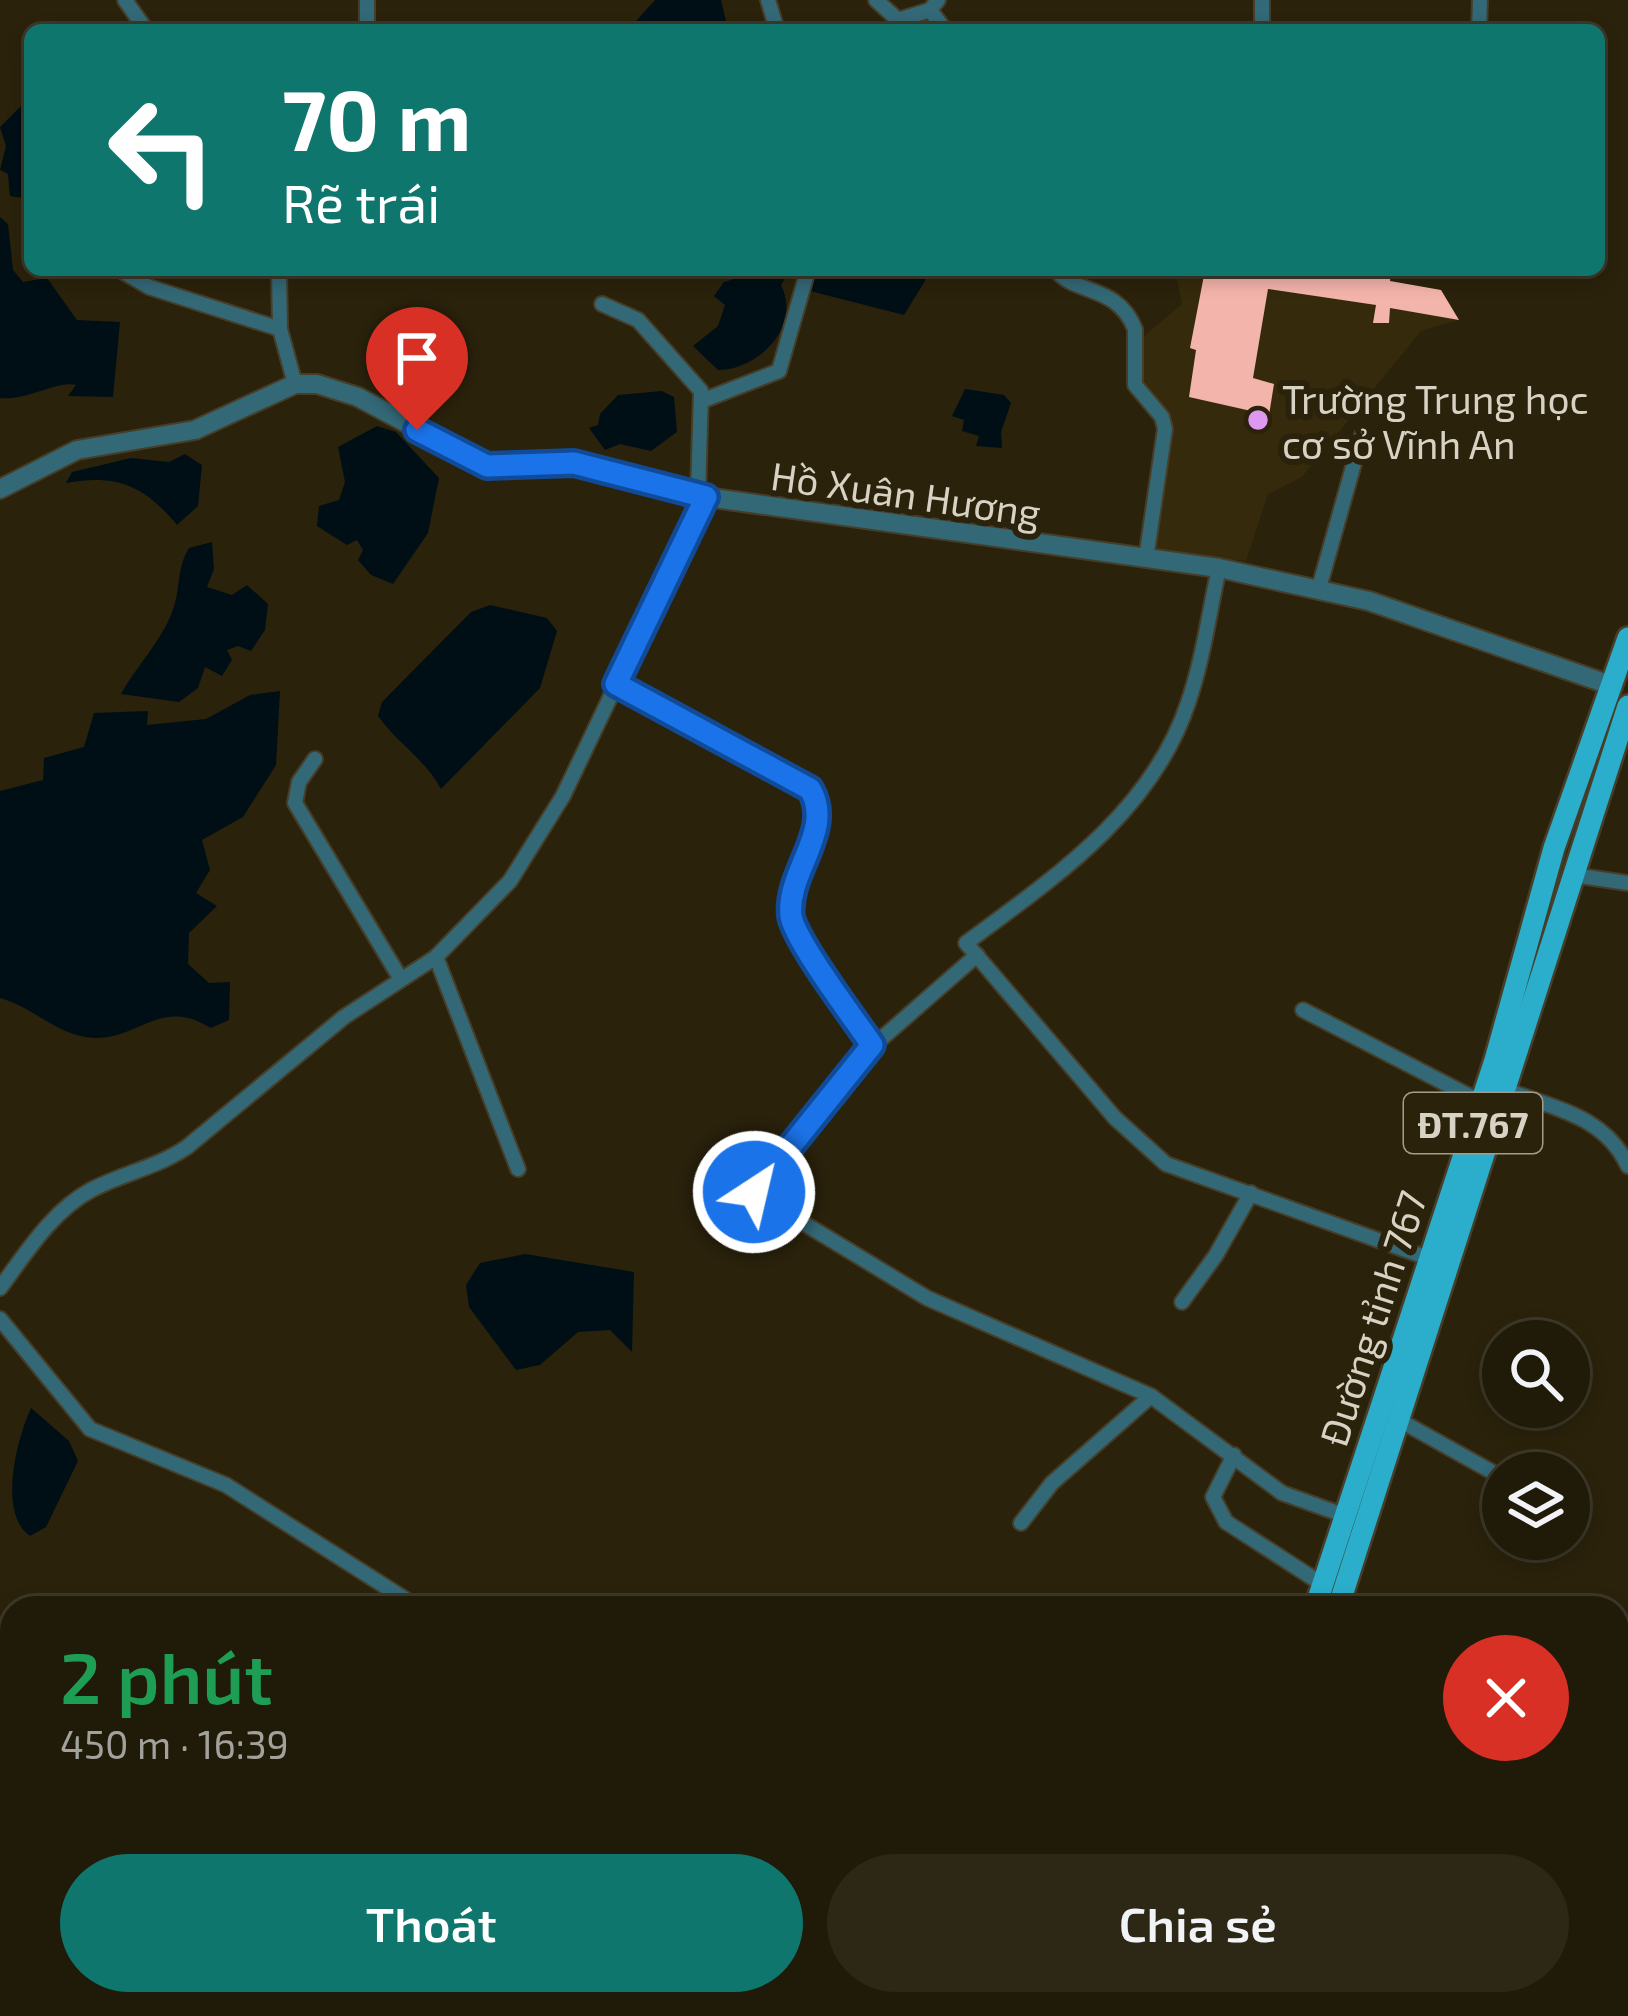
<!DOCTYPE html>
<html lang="vi">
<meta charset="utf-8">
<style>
:root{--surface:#201a08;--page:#2d2716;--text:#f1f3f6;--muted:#a2a19c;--line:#3d3829;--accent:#0f766e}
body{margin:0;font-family:"Exo 2",sans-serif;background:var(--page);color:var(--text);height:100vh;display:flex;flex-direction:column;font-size:45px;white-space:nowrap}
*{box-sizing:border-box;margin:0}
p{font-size:39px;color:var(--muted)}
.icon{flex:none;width:66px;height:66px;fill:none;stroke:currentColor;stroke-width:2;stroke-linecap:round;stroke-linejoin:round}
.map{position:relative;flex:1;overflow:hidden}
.panel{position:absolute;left:0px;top:1596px;width:1629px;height:420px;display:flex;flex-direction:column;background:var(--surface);border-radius:36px 36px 0 0;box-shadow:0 6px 18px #0003,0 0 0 3px var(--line)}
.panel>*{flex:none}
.top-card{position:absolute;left:24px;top:24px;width:1581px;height:252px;border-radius:18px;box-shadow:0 6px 18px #0003,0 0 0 3px var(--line);background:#0f766e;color:#fff;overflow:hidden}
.fabs{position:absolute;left:1482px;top:1320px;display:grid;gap:24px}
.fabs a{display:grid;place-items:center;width:108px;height:108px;border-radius:50%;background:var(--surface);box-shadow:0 6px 18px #0003,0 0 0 3px var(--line);font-size:60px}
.pin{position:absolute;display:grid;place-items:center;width:102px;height:102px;color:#fff;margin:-123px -51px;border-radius:50% 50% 50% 0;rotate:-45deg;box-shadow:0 0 12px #0007}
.pin .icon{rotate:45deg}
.me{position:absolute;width:132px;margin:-66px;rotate:35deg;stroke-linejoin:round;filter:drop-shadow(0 0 9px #0008)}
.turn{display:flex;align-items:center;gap:42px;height:252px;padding:0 60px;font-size:54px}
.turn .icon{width:156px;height:156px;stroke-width:2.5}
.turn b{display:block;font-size:84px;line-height:102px}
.round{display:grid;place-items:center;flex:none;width:126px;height:126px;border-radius:63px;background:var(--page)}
.headline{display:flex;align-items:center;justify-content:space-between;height:204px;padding:0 60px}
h1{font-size:72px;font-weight:600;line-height:90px;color:#1e9e55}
.primary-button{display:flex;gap:24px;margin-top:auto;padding:24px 60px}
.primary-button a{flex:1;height:138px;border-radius:72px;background:var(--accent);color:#fff;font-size:48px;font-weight:600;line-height:138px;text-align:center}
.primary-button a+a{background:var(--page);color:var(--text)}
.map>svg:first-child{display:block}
.built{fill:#352a0b}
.water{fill:#000f16}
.building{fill:#f3b4ab}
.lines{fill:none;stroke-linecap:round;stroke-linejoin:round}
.minor-casing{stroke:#463e29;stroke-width:18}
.tertiary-casing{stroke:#463e29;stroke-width:22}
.primary-casing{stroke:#463e29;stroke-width:26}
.minor{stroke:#336876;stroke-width:14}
.tertiary{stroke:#336876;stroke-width:18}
.primary{stroke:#2aaecb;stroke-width:21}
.route-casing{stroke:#114b97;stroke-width:30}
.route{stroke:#1a73e8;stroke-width:21}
.poi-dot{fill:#de98f2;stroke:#2a220b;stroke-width:4.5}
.labels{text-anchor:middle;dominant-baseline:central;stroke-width:12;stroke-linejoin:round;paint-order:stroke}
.shield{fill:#2a220b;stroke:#a39d8c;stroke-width:3}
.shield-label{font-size:36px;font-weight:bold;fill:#d7d2c4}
.poi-label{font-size:39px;fill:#d7d2c4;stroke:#2a220b;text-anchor:start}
.street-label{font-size:39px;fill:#d7d2c4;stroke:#2a220b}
</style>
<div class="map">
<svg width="1628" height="2016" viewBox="0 0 1628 2016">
<rect width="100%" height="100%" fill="#2a220b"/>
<polygon class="built" points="1175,270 1328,270 1441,290 1459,320 1421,331 1302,477 1268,494 1246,561 1154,550 1172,426 1140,383 1143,337 1182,304"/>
<g class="water">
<polygon points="655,0 721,0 728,30 628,30"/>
<polygon points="30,97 30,183 24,198 10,196 8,174 0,170 6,146 0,127"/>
<path d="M 0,217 L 8,224 L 13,270 L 23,282 L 47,278 L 77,320 L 120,322 L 113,397 L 68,396 L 76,385 C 57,380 28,401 0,398 Z"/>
<path d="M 735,270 L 790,270 L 781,285 C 802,327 758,370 718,370 L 693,346 L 718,326 L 725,305 L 714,296 L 724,282 L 738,278 Z"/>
<polygon points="814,270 925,270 925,281 904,315 810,291"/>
<polygon points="965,389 1004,395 1011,403 1001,432 1002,448 976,446 979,436 962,431 964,420 952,416"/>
<polygon points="662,391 674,397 677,432 651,451 620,444 605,450 589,428 598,425 600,414 618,395"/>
<polygon points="377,426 396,432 439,478 428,533 393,584 371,575 358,560 363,550 357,540 347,545 317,526 319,506 339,500 345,482 338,447"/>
<path d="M 185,454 L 202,465 L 198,506 L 177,525 C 144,485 116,474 66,483 L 72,472 L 131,458 L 169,462 Z"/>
<path d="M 212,542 L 214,569 L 207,587 L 232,595 L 247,585 L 268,604 L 265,630 L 251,651 L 238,646 L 227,650 L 232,660 L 222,676 L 205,667 L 198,688 L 179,702 L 121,694 C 136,667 162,640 172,612 C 181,589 176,569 189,548 Z"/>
<path d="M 490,605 L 547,618 L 557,631 L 540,688 L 441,789 C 425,759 398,744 378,716 L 382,702 L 471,612 Z"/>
<path d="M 280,691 L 276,765 L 243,817 L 202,840 L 210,870 L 196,893 L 217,906 L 189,933 L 188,964 L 209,983 L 230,982 L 229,1020 L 211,1028 C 161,997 141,1038 95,1038 C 58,1037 34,1007 0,998 L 0,791 L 43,780 L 44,758 L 84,747 L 94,713 L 148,711 L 147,725 L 206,719 L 250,695 Z"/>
<polygon points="525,1254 634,1272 632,1352 610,1330 578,1332 540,1365 516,1370 469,1307 466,1285 480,1263"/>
<path d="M 31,1408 L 69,1441 L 78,1461 L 46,1527 L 30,1536 C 0,1516 13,1448 31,1408 Z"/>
<polygon points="0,1846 12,1848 12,1890 0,1893"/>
</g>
<polygon class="building" points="1205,270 1328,270 1379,279 1381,270 1391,270 1390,281 1441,290 1459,320 1390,308 1389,323 1373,323 1376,305 1268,289 1253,378 1274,384 1269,415 1189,397 1196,350 1190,348"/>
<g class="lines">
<g class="minor-casing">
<g id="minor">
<polyline points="125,0 146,30"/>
<polyline points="768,0 777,30"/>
<polyline points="876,0 898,20 930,10 938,0"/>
<polyline points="930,10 945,30"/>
<polyline points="367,30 367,0"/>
<polyline points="1262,30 1262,0"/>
<polyline points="1479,30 1480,0"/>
<polyline points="120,270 149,287 280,329"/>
<polyline points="279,270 280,329 295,384"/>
<path d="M 1056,270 C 1075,295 1117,284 1135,329 L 1135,385 L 1162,417 L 1165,429 L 1146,559"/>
<polyline points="602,304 638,320 701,391 698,495"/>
<polyline points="704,400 779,371 808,270"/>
<path d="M 1219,568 C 1209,613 1203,660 1188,703 C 1152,812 1054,878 966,943 L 1115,1118 L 1166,1164 L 1428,1258"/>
<polyline points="1319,588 1362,435"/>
<polyline points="616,684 810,789 820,813 792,896 792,923 872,1045"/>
<polyline points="315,759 299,782 295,803 399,976"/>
<polyline points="1573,875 1628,883"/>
<polyline points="977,955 857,1060 754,1193 927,1298 1151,1396 1282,1493 1346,1516"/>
<polyline points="436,957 518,1169"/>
<polyline points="1303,1010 1481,1102"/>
<path d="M 1507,1090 C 1555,1109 1605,1116 1628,1166"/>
<path d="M 0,1288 C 26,1253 52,1211 91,1190 C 123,1173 156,1168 187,1147 L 344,1017 L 436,957 L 510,881 L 563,796 L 706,497"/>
<polyline points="1182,1302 1216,1255 1251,1193"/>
<polyline points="0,1319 90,1429 226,1485 419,1608"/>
<polyline points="1399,1420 1503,1478"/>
<polyline points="1234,1455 1213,1497 1226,1522 1322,1584"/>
<polyline points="1021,1523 1052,1483 1151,1396"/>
<polyline points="0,1985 12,1991"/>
<path d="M 37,2004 C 75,2016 109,1995 132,2016"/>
<polyline points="172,2016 180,2004"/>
</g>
</g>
<g class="tertiary-casing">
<polyline id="tertiary" points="0,489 77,450 195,430 295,384 317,384 358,397 487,466 574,463 706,497 1219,568 1369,601 1613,686"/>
</g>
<g class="primary-casing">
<g id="primary">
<polyline points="1315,1608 1495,1060 1554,848 1628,638"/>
<polyline points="1338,1608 1628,706"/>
<polyline points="1219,2016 1221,2004"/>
<polyline points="1241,2016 1242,2004"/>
</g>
</g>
<use href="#minor" class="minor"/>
<use href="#tertiary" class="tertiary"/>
<use href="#primary" class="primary"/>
</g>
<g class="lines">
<g class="route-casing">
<path id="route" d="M 417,430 L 487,466 L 574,463 L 706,497 L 616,684 L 810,789 C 835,830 786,872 791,916 C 795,941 855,1020 872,1045 L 754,1192"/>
</g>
<use href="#route" class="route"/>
</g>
<circle class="poi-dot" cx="1258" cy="420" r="12"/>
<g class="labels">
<rect class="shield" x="1404" y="1093" width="138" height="60" rx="9"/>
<g class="shield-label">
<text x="1473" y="1123">ĐT.767</text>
</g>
<g class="poi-label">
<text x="1282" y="398">Trường Trung học<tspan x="1282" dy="45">cơ sở Vĩnh An</tspan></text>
</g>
<g class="street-label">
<text transform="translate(906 493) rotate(8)">Hồ Xuân Hương</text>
<text transform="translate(1372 1318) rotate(-72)">Đường tỉnh 767</text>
</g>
</g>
</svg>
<div class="fabs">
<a><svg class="icon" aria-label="search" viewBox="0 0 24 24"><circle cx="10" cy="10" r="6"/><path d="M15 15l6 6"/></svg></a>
<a><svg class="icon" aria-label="layers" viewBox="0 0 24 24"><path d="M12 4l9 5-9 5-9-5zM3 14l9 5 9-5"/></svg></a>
</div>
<div class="pin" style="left:417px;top:430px;background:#d93025"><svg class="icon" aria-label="arrive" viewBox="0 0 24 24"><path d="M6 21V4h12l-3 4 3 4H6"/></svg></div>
<svg class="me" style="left:754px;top:1192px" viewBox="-20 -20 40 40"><circle r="17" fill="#1a73e8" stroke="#fff" stroke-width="3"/><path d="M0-11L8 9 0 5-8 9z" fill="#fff"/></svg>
<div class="top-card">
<div class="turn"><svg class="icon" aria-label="left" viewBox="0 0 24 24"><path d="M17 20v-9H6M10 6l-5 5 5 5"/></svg><div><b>70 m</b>Rẽ trái</div></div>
</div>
<section class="panel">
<div class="headline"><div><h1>2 phút</h1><p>450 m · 16:39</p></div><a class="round" style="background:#d93025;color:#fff"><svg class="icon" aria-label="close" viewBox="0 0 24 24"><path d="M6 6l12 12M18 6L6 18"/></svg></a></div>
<div class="primary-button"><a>Thoát</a><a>Chia sẻ</a></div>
</section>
</div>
